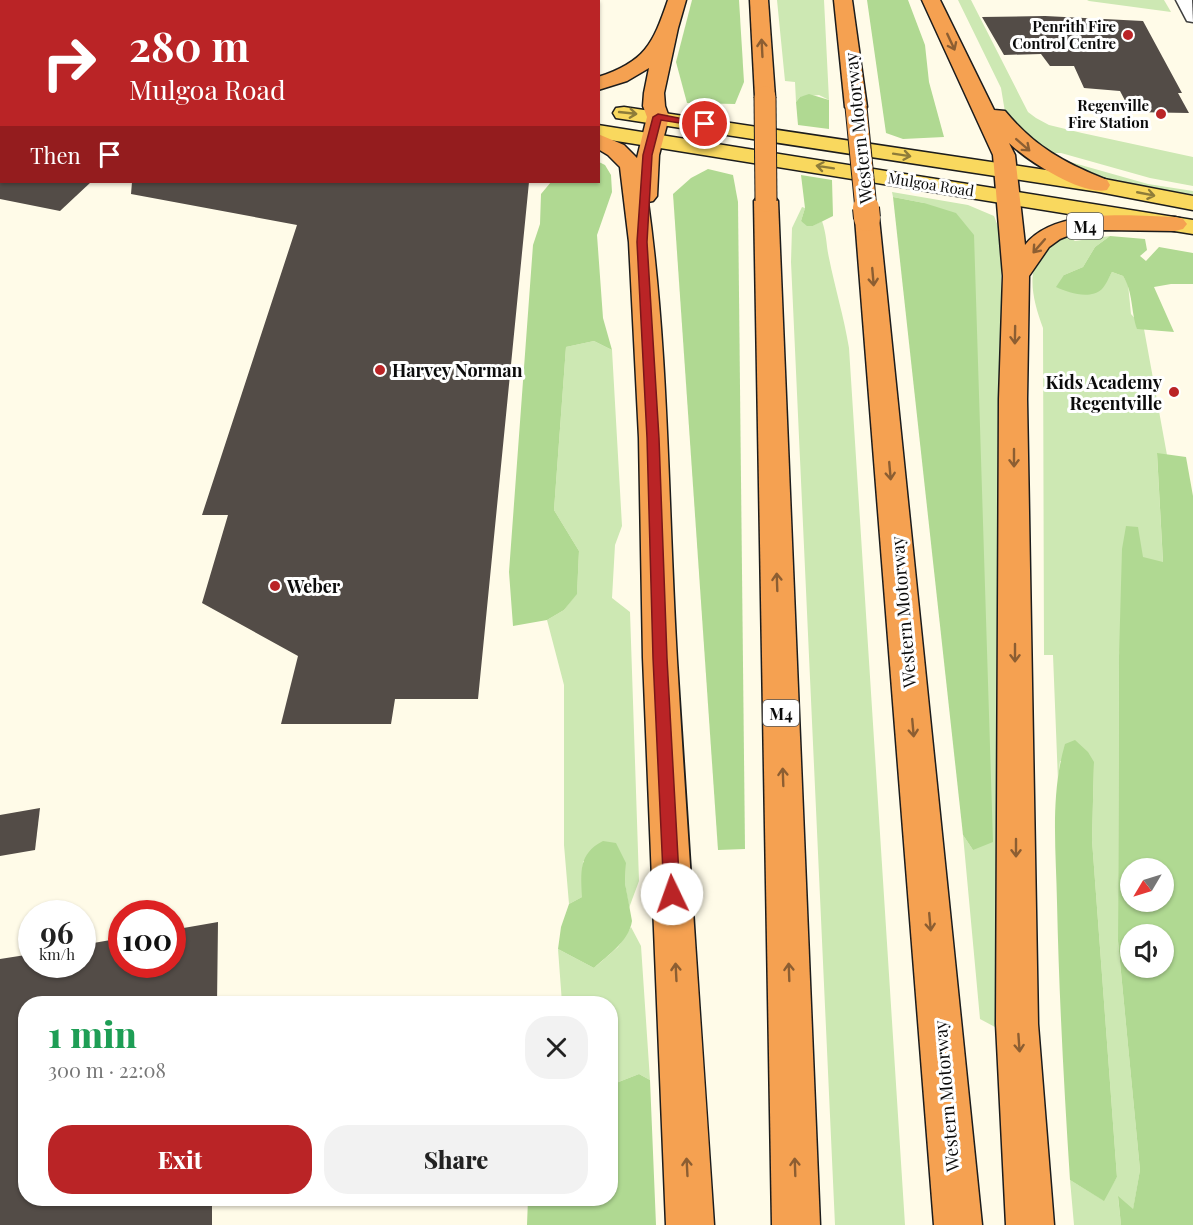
<!DOCTYPE html>
<meta charset="utf-8">
<style>
:root{--surface:#fff;--page:#f2f2f2;--text:#222;--muted:#767676;--accent:#ba2426}
body{margin:0;font-family:"Playfair Display",serif;background:var(--page);color:var(--text);height:100vh;display:flex;flex-direction:column;font-size:22px;white-space:nowrap}
*{box-sizing:border-box;margin:0}
p{font-size:20px;color:var(--muted)}
.icon{flex:none;width:33px;height:33px;fill:none;stroke:currentColor;stroke-width:2;stroke-linecap:round;stroke-linejoin:round}
.map{position:relative;flex:1;overflow:hidden}
.drawer{position:absolute;left:18px;top:996px;width:600px;height:210px;display:flex;flex-direction:column;background:var(--surface);border-radius:24px;box-shadow:0 2px 4px #0004}
.drawer>*{flex:none}
.top-card{position:absolute;left:0px;top:0px;width:600px;height:183px;box-shadow:0 2px 4px #0004;background:#ba2426;color:#fff;overflow:hidden}
.needle{width:39px;rotate:232deg}
.tools{position:absolute;left:1120px;top:858px;display:grid;gap:12px}
.tools a{display:grid;place-items:center;width:54px;height:54px;border-radius:50%;background:var(--surface);box-shadow:0 2px 4px #0004;font-size:30px}
.speed{position:absolute;left:18px;top:900px;display:flex;gap:12px;font-size:30px;font-weight:700;text-align:center}
.speed>*{display:grid;place-content:center;width:78px;height:78px;border-radius:50%;background:var(--surface);box-shadow:0 2px 4px #0004;line-height:1}
.speed small{font-size:15px;font-weight:400}
.speed .limit{border:9px solid #d22;background:#fff;color:#111}
.pin{position:absolute;display:grid;place-items:center;width:51px;height:51px;color:#fff;margin:-26px;border:3px solid #fff;border-radius:50%;box-shadow:0 2px 6px #0007}
.me{position:absolute;width:66px;margin:-33px;rotate:357deg;stroke-linejoin:round;filter:drop-shadow(0 0 4px #0008)}
.turn{display:flex;align-items:center;gap:21px;height:126px;padding:0 30px;font-size:27px}
.turn .icon{width:78px;height:78px;stroke-width:2.5}
.turn b{display:block;font-size:42px;line-height:51px}
.then{display:flex;align-items:center;height:57px;padding:0 30px;background:#0003;gap:12px;font-size:22px}
.round{display:grid;place-items:center;flex:none;width:63px;height:63px;border-radius:24px;background:var(--page)}
.head{display:flex;align-items:center;justify-content:space-between;height:102px;padding:0 30px}
h1{font-size:36px;font-weight:800;line-height:45px;color:#1e9e55}
.primary-button{display:flex;gap:12px;margin-top:auto;padding:12px 30px}
.primary-button a{flex:1;height:69px;border-radius:24px;background:var(--accent);color:#fff;font-size:24px;font-weight:800;line-height:69px;text-align:center}
.primary-button a+a{background:var(--page);color:var(--text)}
.map>svg:first-child{display:block}
.green{fill:#cde8b3}
.forest{fill:#b0d992;fill-rule:evenodd}
.building{fill:#534c47}
.lines{fill:none;stroke-linecap:round;stroke-linejoin:round}
.minor-casing{stroke:#3e3e3e;stroke-width:3}
.primary-casing{stroke:#1c1c1c;stroke-width:3}
.motorway-casing{stroke:#1c1c1c;stroke-width:3}
.minor{fill:#fff;fill-rule:evenodd}
.primary{fill:#f9d85e;fill-rule:evenodd}
.motorway{fill:#f5a151;fill-rule:evenodd}
.motorway-bridge-far1-casing{stroke:#1c1c1c;stroke-width:23;stroke-linecap:butt}
.motorway-bridge-casing{stroke:#1c1c1c;stroke-width:28;stroke-linecap:butt}
.motorway-bridge-far1{stroke:#f5a151;stroke-width:21}
.motorway-bridge{stroke:#f5a151;stroke-width:26}
.oneway{stroke:#8c5e32}
.oneway2{stroke:#8e7c39}
.route{fill:#ba2426;stroke:#791719;stroke-width:1.5}
.poi-dot{fill:#ba2426;stroke:#fff;stroke-width:2}
.labels{text-anchor:middle;dominant-baseline:central;stroke-width:6;stroke-linejoin:round;paint-order:stroke}
.far-poi-label{font-size:15px;font-weight:bold;fill:#0b0b0b;stroke:#fff;text-anchor:end}
.far-street-label{font-size:15px;fill:#0b0b0b;stroke:#fff}
.shield{fill:#fff;stroke:#545454;stroke-width:1.5}
.shield-label{font-size:16px;font-weight:bold;fill:#0b0b0b}
.street-label{font-size:18px;fill:#0b0b0b;stroke:#fff}
.poi-label{font-size:18px;font-weight:bold;fill:#0b0b0b;stroke:#fff;text-anchor:start}
</style>
<div class="map">
<svg width="1193" height="1225" viewBox="0 0 1193 1225">
<rect width="100%" height="100%" fill="#fffbe8"/>
<g class="green">
<polygon points="777,0 824,0 829,100 819,95 800,97 796,102 795,82 785,81"/>
<polygon points="958,0 971,0 1028,112 1036,118 1049,125 1082,133 1193,157 1193,186 1150,178 1061,153 1039,153 1005,112 1001,88"/>
<polygon points="1087,0 1164,0 1171,12 1089,1"/>
<polygon points="1056,158 1148,184 1193,191 1193,198 1104,180"/>
<polygon points="892,192 968,205 994,216 1001,234 1001,1024 995,1027 980,1019 963,835 973,850 924,203 893,197"/>
<path d="M 802,207 L 805,208 L 801,221 L 813,226 L 822,221 C 827,236 826,244 829,258 C 835,288 844,317 849,348 L 905,1225 L 835,1225 L 791,262 L 792,228 Z"/>
<path d="M 1068,236 L 1075,241 L 1110,236 L 1095,247 L 1083,267 L 1064,275 L 1102,288 L 1112,272 L 1123,276 L 1128,284 L 1131,314 L 1144,329 L 1167,455 L 1157,454 L 1163,563 L 1119,653 L 1118,941 L 1140,1170 L 1133,1210 L 1118,1197 L 1121,1225 L 1074,1225 L 1070,1180 L 1103,1200 L 1117,1177 L 1092,840 L 1094,762 L 1060,761 L 1058,781 L 1053,655 L 1044,655 L 1043,328 C 1029,290 1022,252 1068,236 Z"/>
<polygon points="594,341 612,350 622,526 615,545 612,598 630,612 639,881 629,908 625,883 626,863 583,861 582,897 569,904 564,845 564,685 547,620 564,610 577,593 579,551 554,510 566,347"/>
<polygon points="631,927 641,946 650,1080 639,1074 616,1083 611,1092 610,1004 562,1003 558,949 594,968 618,947"/>
</g>
<g class="forest">
<polygon points="692,0 739,0 744,82 735,104 687,103 676,62"/>
<polygon points="867,0 908,0 925,45 929,82 944,137 903,139 886,133"/>
<polygon points="809,94 829,100 829,129 798,125 796,102 800,97"/>
<polygon points="599,162 605,165 611,175 612,192 597,235 603,318 612,350 594,341 566,347 554,510 579,551 577,594 564,610 547,620 513,626 509,572 533,245 540,224 541,194 551,182 598,182"/>
<polygon points="708,169 733,175 738,202 745,849 718,850 673,194 691,178"/>
<polygon points="801,175 832,180 833,216 813,226 807,226 801,221 805,208"/>
<polygon points="893,197 924,203 956,213 974,235 993,842 973,850 963,835"/>
<path d="M 1110,236 L 1145,239 L 1147,250 L 1140,256 L 1146,261 L 1159,247 L 1193,253 L 1193,284 L 1171,284 L 1154,287 L 1174,332 L 1137,329 C 1131,312 1133,291 1123,276 L 1112,272 C 1109,277 1106,285 1102,289 C 1090,300 1069,293 1056,287 L 1064,275 L 1083,267 L 1095,247 Z"/>
<path d="M 1157,453 L 1186,457 L 1193,496 L 1193,1225 L 1121,1225 L 1118,1196 L 1133,1209 L 1140,1170 L 1118,941 L 1119,656 L 1122,549 L 1126,526 L 1138,527 L 1143,557 L 1163,562 ZM 1131,868 L 1164,868 L 1164,902 L 1131,902 ZM 1131,934 L 1164,934 L 1164,968 L 1131,968 Z"/>
<path d="M 1075,740 L 1088,752 L 1094,762 L 1092,840 L 1117,1177 L 1104,1201 L 1070,1180 C 1064,1087 1059,995 1057,902 C 1056,850 1050,795 1065,744 Z"/>
<path d="M 603,841 L 616,843 L 626,863 L 625,883 L 632,921 C 629,941 608,955 594,968 L 558,949 L 561,927 L 569,904 L 582,897 C 581,872 578,854 603,841 Z"/>
<polygon points="639,1074 650,1080 656,1225 527,1225 528,1199 610,1198 611,1092 616,1083"/>
</g>
<g class="building">
<polygon points="1045,16 1143,21 1182,93 1178,93 1189,113 1131,112 1120,91 1084,88 1074,66 1050,66 1041,54 1004,55 982,17"/>
<polygon points="0,182 91,182 60,211 0,199"/>
<polygon points="132,182 529,182 478,699 395,699 391,724 281,724 298,656 202,603 228,515 202,515 297,225 131,194"/>
<polygon points="40,808 35,850 0,856 0,815"/>
<polygon points="218,922 217,1004 26,1004 26,1198 212,1198 212,1225 0,1225 0,959 32,954 32,964 82,964 82,945 122,938 122,964 172,964 172,930"/>
</g>
<g class="lines">
<g class="minor-casing">
<g id="minor">
<polygon points="475,0 491,0 474,2"/>
<polygon points="1176,0 1192,0 1193,22 1187,21"/>
<rect x="0" y="5" width="2" height="10"/>
</g>
</g>
<g class="primary-casing">
<g id="primary">
<rect x="0" y="22" width="2" height="12"/>
<polygon points="624,107 1099,178 1193,196 1193,210 1099,192 616,118 613,113 616,108"/>
<polygon points="598,125 1193,220 1193,234 598,138"/>
</g>
</g>
<g class="motorway-casing">
<g id="motorway">
<path d="M 668,0 L 686,0 L 678,28 L 664,93 L 665,106 L 669,117 L 659,155 L 657,196 L 653,201 L 648,202 C 669,354 668,507 677,660 C 688,848 702,1037 714,1225 L 666,1225 L 643,658 L 639,438 L 629,242 L 620,167 L 608,155 L 598,149 L 598,134 L 624,145 L 637,158 L 647,117 L 643,106 L 644,93 L 649,68 L 627,81 L 598,90 L 598,77 C 645,62 653,44 668,0 Z"/>
<polygon points="750,0 768,0 775,97 772,101 765,103 758,101 755,97"/>
<polygon points="834,0 852,0 867,107 863,111 856,113 849,111 845,107"/>
<path d="M 922,0 L 940,0 L 994,110 L 1005,111 C 1035,147 1064,163 1107,180 L 1110,185 L 1107,190 C 1082,196 1028,161 1009,143 L 1015,155 L 1025,245 C 1055,207 1132,216 1175,217 L 1183,219 L 1187,224 L 1183,229 L 1175,231 L 1104,230 L 1072,234 L 1060,239 L 1049,247 L 1029,276 L 1027,399 L 1038,1024 L 1054,1225 L 1006,1225 L 996,1024 L 999,399 L 1003,276 L 993,155 Z"/>
<polygon points="766,194 774,196 778,201 820,1225 772,1225 754,201 758,196"/>
<polygon points="867,211 875,213 879,218 982,1225 934,1225 855,218 859,213"/>
</g>
</g>
<use href="#minor" class="minor"/>
<use href="#primary" class="primary"/>
<use href="#motorway" class="motorway"/>
<g class="motorway-bridge-far1-casing">
<g id="motorway-bridge-far1">
<polyline points="765,97 766,201"/>
<polyline points="856,107 866,209"/>
</g>
</g>
<g class="motorway-bridge-casing">
<polyline id="motorway-bridge" points="866,208 867,218"/>
</g>
<use href="#motorway-bridge-far1" class="motorway-bridge-far1"/>
<use href="#motorway-bridge" class="motorway-bridge"/>
</g>
<defs><path id="oneway-shaft" d="M-6 0H5M1.5-3L5.5 0L1.5 3" fill="none" stroke-width="1.6" stroke-linecap="round" stroke-linejoin="round" transform="scale(1.5)"/></defs>
<g class="oneway">
<use href="#oneway-shaft" transform="translate(951 42) rotate(65)"/>
<use href="#oneway-shaft" transform="translate(762 48) rotate(-93)"/>
<use href="#oneway-shaft" transform="translate(1023 145) rotate(41)"/>
<use href="#oneway-shaft" transform="translate(1039 246) rotate(131)"/>
<use href="#oneway-shaft" transform="translate(873 277) rotate(85)"/>
<use href="#oneway-shaft" transform="translate(1015 335) rotate(91)"/>
<use href="#oneway-shaft" transform="translate(1014 458) rotate(90)"/>
<use href="#oneway-shaft" transform="translate(890 471) rotate(85)"/>
<use href="#oneway-shaft" transform="translate(777 582) rotate(-92)"/>
<use href="#oneway-shaft" transform="translate(1015 653) rotate(90)"/>
<use href="#oneway-shaft" transform="translate(913 728) rotate(85)"/>
<use href="#oneway-shaft" transform="translate(783 777) rotate(-92)"/>
<use href="#oneway-shaft" transform="translate(1016 848) rotate(90)"/>
<use href="#oneway-shaft" transform="translate(930 922) rotate(85)"/>
<use href="#oneway-shaft" transform="translate(676 972) rotate(-93)"/>
<use href="#oneway-shaft" transform="translate(789 972) rotate(-92)"/>
<use href="#oneway-shaft" transform="translate(1019 1043) rotate(86)"/>
<use href="#oneway-shaft" transform="translate(687 1167) rotate(-93)"/>
<use href="#oneway-shaft" transform="translate(795 1167) rotate(-92)"/>
</g>
<g class="oneway2">
<use href="#oneway-shaft" transform="translate(628 113) rotate(6)"/>
<use href="#oneway-shaft" transform="translate(902 155) rotate(9)"/>
<use href="#oneway-shaft" transform="translate(825 167) rotate(-171)"/>
<use href="#oneway-shaft" transform="translate(1146 194) rotate(11)"/>
</g>
<polygon class="route" points="658,114 709,124 705,127 661,120 652,155 647,242 659,438 667,658 680,894 678,900 672,902 666,900 664,894 653,658 647,438 637,242 643,155 653,117"/>
<g class="poi-dot">
<circle cx="1128" cy="35" r="6"/>
<circle cx="1161" cy="114" r="6"/>
<circle cx="380" cy="370" r="6"/>
<circle cx="1174" cy="392" r="6"/>
<circle cx="275" cy="586" r="6"/>
</g>
<g class="labels">
<g class="far-poi-label">
<text x="1116" y="26">Penrith Fire<tspan x="1116" dy="17">Control Centre</tspan></text>
<text x="1149" y="105">Regenville<tspan x="1149" dy="17">Fire Station</tspan></text>
</g>
<g class="far-street-label">
<text transform="translate(931 184) rotate(9)">Mulgoa Road</text>
</g>
<g class="shield">
<rect x="1067" y="213" width="36" height="26" rx="4.5"/>
<rect x="763" y="700" width="36" height="26" rx="4.5"/>
</g>
<g class="shield-label">
<text x="1085" y="226">M4</text>
<text x="781" y="713">M4</text>
</g>
<g class="street-label">
<text transform="translate(858 128) rotate(-96)">Western Motorway</text>
<text transform="translate(903 612) rotate(-95)">Western Motorway</text>
<text transform="translate(946 1096) rotate(-95)">Western Motorway</text>
</g>
<g class="poi-label">
<text x="392" y="370">Harvey Norman</text>
<text x="1162" y="382" text-anchor="end">Kids Academy<tspan x="1162" dy="21">Regentville</tspan></text>
<text x="287" y="586">Weber</text>
</g>
</g>
</svg>
<div class="tools">
<a><svg class="needle" viewBox="-14 -14 28 28"><path d="M0-13l5 13h-10z" fill="#e53935"/><path d="M0 13l5-13h-10z" fill="#767676"/></svg></a>
<a><svg class="icon" aria-label="sound" viewBox="0 0 24 24"><path d="M4 9h4l5-4v14l-5-4H4zM17 9q2 3 0 6"/></svg></a>
</div>
<div class="speed"><div>96<small>km/h</small></div><div class="limit">100</div></div>
<div class="pin" style="left:705px;top:124px;background:#d93025"><svg class="icon" aria-label="arrive" viewBox="0 0 24 24"><path d="M6 21V4h12l-3 4 3 4H6"/></svg></div>
<svg class="me" style="left:672px;top:894px" viewBox="-20 -20 40 40"><circle r="19" fill="#fff"/><path d="M0-13L10 11 0 6-10 11z" fill="#ba2426"/></svg>
<div class="top-card">
<div class="turn"><svg class="icon" aria-label="right" viewBox="0 0 24 24"><path d="M7 20v-9h11M14 6l5 5-5 5"/></svg><div><b>280 m</b>Mulgoa Road</div></div>
<div class="then">Then<svg class="icon" aria-label="arrive" viewBox="0 0 24 24"><path d="M6 21V4h12l-3 4 3 4H6"/></svg></div>
</div>
<section class="drawer">
<div class="head"><div><h1>1 min</h1><p>300 m · 22:08</p></div><a class="round"><svg class="icon" aria-label="close" viewBox="0 0 24 24"><path d="M6 6l12 12M18 6L6 18"/></svg></a></div>
<div class="primary-button"><a>Exit</a><a>Share</a></div>
</section>
</div>
